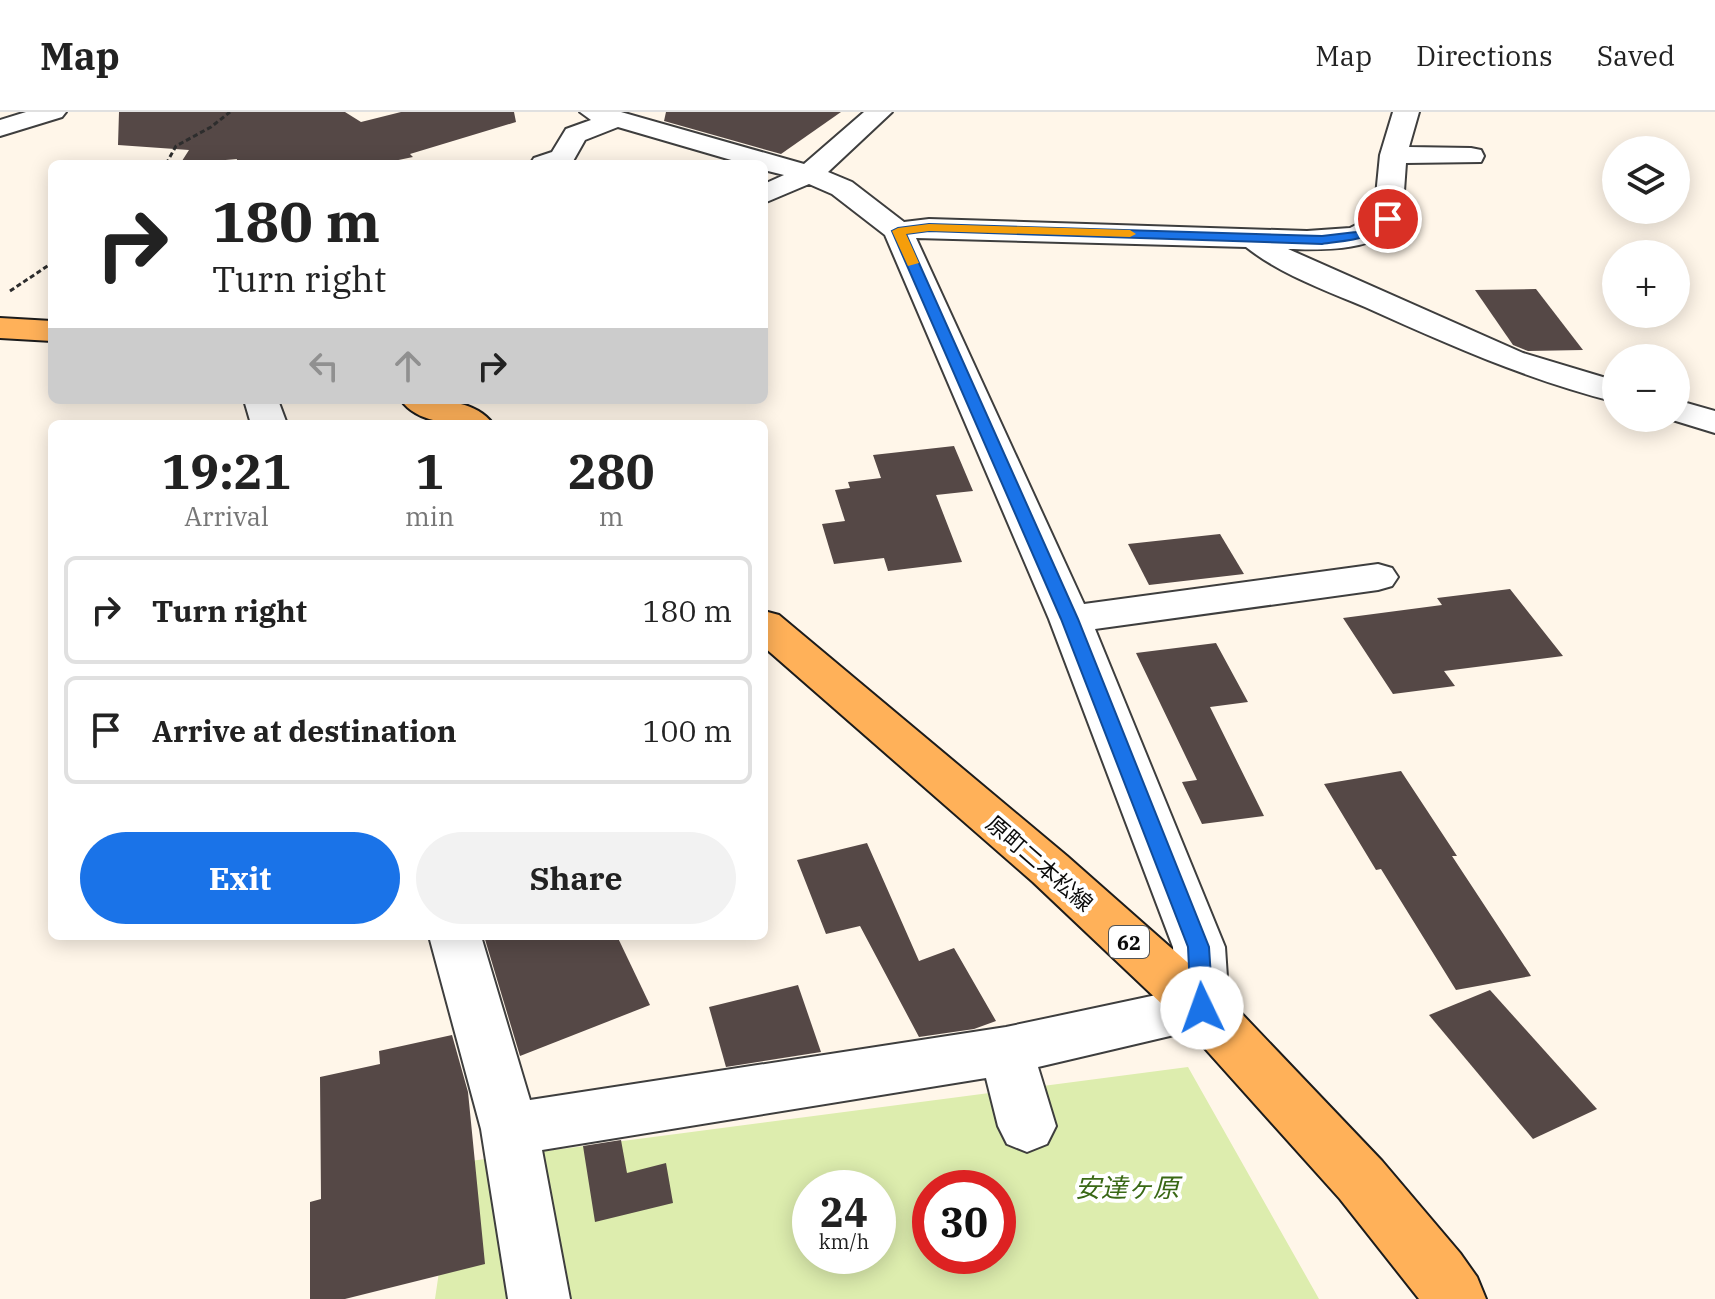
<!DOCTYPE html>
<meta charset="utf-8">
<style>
:root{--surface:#fff;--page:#f2f2f2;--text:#222;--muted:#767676;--line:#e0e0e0;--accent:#1a73e8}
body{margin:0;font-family:"IBM Plex Serif","Noto Sans JP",serif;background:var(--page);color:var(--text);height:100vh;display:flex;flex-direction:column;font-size:30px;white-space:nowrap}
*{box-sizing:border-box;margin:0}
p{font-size:26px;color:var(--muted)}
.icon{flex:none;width:44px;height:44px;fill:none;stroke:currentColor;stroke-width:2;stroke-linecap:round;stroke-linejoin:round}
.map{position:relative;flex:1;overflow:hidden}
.side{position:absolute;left:48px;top:308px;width:720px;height:520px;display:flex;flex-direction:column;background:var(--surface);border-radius:12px;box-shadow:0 4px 20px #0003}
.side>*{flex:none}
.guide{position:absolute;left:48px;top:48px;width:720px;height:244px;border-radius:12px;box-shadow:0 4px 20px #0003;background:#fff;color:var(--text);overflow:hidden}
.controls{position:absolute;left:1602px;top:24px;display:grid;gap:16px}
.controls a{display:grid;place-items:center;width:88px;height:88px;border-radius:50%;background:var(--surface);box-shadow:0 4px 20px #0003;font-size:40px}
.speed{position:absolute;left:792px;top:1058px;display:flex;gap:16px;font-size:40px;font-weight:700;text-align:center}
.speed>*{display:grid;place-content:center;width:104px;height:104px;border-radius:50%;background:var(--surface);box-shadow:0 4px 20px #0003;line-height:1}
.speed small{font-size:20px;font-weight:400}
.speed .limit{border:12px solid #d22;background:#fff;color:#111}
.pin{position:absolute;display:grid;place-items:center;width:68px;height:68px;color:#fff;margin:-34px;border:4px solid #fff;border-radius:50%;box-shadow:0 2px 8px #0007}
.me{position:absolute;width:88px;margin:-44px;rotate:357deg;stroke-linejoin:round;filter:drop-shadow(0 0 6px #0008)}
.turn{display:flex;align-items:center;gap:28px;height:168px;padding:0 32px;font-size:36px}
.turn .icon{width:104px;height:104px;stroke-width:2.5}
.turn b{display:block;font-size:56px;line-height:68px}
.lanes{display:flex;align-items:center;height:76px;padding:0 32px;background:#0003;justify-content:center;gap:40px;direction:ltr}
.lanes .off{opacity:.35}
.eta{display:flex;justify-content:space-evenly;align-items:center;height:136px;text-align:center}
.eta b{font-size:48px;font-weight:700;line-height:56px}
.cta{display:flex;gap:16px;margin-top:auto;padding:16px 32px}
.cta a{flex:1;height:92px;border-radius:48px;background:var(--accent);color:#fff;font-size:32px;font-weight:700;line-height:92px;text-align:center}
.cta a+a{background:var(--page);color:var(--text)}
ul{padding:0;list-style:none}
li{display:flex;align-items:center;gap:24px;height:108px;margin:0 16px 12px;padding:0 16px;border:4px solid var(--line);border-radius:12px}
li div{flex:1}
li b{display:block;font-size:30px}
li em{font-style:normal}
header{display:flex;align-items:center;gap:48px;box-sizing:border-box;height:112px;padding:0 40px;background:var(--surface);border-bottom:2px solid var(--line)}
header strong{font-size:38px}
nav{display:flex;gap:44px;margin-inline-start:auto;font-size:28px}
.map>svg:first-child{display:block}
.green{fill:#ddedae;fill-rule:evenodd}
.building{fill:#554846}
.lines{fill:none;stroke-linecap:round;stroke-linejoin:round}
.minor-casing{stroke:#3e3e3e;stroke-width:4}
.major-casing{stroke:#1c1c1c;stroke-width:4}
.path{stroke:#2d2d2d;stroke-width:3;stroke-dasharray:5 3;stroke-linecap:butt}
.minor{fill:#fff;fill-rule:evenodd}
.major{fill:#ffb159;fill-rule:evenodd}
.route{fill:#1a73e8;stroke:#114b97;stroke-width:2}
.slow{fill:#f59e0b}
.labels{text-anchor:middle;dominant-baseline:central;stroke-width:8;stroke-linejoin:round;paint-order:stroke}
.shield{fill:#fff;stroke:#545454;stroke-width:2}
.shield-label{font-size:20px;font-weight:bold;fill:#0b0b0b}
.street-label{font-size:22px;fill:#0b0b0b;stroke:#fff}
.near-park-label{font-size:26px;font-style:italic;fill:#396815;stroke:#fff}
</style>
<header>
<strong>Map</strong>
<nav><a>Map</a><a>Directions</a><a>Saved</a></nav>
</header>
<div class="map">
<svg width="1715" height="1187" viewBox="0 0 1715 1187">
<rect width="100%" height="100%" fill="#fff6e9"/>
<path class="green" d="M 1188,955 L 1319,1187 L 435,1187 L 455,1051 ZM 810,1076 L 878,1076 L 878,1144 L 810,1144 ZM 930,1076 L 998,1076 L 998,1144 L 930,1144 Z"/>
<g class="building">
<polygon points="119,0 345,0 361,10 401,0 514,0 516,10 410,42 413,45 379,52 355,52 350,49 236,52 237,47 180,52 189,38 118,33"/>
<polygon points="666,0 841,0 781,42 664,9"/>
<polygon points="1536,177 1583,238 1528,239 1513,233 1475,178"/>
<polygon points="954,334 973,379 936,383 962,450 888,459 884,446 834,452 822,412 845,409 835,378 850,376 848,370 881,366 873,343"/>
<polygon points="1220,422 1244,462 1149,473 1128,432"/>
<polygon points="1510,477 1563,544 1444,559 1455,574 1393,582 1343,506 1442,493 1437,486"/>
<polygon points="1216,531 1248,590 1210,595 1264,704 1202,712 1182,670 1197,668 1136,541"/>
<polygon points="1401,659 1457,744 1452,744 1531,864 1456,878 1381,757 1376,758 1324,672"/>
<polygon points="867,731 919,849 954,836 996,909 974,917 919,925 860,814 826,822 797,748"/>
<polygon points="484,824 617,824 650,893 520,944"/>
<polygon points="798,873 821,940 726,955 709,895"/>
<polygon points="1490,878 1597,997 1533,1027 1429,903"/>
<polygon points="452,923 468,980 485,1152 345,1187 310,1187 310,1090 321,1087 320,965 380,952 379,939"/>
<polygon points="621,1028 627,1061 666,1051 673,1091 595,1110 583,1034"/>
</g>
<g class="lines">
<g class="minor-casing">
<g id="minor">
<polygon points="26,0 66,0 62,5 0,24 0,8"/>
<path d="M 580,0 L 621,0 L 804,52 L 864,0 L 892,0 L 828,60 L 852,70 L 904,110 L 929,107 L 1307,119 L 1350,116 L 1374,104 L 1380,43 L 1393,0 L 1419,0 L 1409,35 L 1471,36 L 1481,38 L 1484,44 L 1481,50 L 1406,51 L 1402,107 C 1380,140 1324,138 1288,137 L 1523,241 L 1616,269 L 1616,290 C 1528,268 1447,232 1365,195 C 1325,178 1280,162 1246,135 L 916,126 L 1084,492 L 1378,452 L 1392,456 L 1398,465 L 1392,474 L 1378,478 L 1095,517 L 1225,835 L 1229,896 L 1221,912 L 1038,955 L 1056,1014 L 1047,1032 L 1027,1040 L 1007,1032 L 998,1014 L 986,966 L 542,1038 L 570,1187 L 508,1187 L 481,1017 L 429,824 L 481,824 L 530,988 L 1006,915 L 1175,879 L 1173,835 L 1049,507 L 885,123 L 832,82 L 809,72 L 764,91 L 764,72 L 784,63 L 764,58 L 764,52 L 745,52 L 618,15 L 585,28 L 572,51 L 530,52 L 534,46 L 552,40 L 566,17 L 591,8 Z"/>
<polygon points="244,288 278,288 287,312 251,312"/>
<polygon points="1676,288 1715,299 1715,321 1666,306 1676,306"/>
</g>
</g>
<g class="major-casing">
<g id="major">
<polygon points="0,206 52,209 52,229 0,226"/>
<path d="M 401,288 C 430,288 474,285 493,312 C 464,312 420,315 401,288 Z"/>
<polygon points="764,499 779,503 1067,744 1221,880 1382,1049 1460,1141 1477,1165 1486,1187 1419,1187 1340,1087 1183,912 1033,770 764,535"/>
</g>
</g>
<g class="path">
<polyline points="166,52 176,34 211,15 230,0"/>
<polyline points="10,179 52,151"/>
</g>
<use href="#minor" class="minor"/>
<use href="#major" class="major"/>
</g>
<path class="route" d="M 1388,103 L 1394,107 C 1375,128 1348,128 1322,132 L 929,119 L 906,122 L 1078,507 L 1209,835 L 1213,896 L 1210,903 L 1202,906 L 1194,903 L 1191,896 L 1188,835 L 1061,507 L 892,119 L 898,116 L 929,112 L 1322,124 L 1356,120 L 1372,114 Z"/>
<polygon class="slow" points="929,112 1130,118 1136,122 1130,125 929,119 906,122 919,151 908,154 892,119 898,116"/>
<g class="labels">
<rect class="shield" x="1109" y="814" width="40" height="32" rx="6"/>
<g class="shield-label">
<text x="1129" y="830">62</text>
</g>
<g class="street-label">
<text transform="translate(1040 751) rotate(41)">原町二本松線</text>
</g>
<g class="near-park-label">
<text x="1127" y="1075">安達ヶ原</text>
</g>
</g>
</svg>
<div class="controls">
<a><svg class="icon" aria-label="layers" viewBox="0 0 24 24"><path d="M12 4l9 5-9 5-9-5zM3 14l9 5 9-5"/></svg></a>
<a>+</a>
<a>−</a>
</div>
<div class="speed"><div>24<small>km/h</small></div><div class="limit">30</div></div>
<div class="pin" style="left:1388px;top:107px;background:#d93025"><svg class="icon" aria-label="arrive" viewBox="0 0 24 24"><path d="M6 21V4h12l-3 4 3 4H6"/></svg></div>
<svg class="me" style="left:1202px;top:896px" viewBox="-20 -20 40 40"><circle r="19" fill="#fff"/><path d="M0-13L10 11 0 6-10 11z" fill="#1a73e8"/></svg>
<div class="guide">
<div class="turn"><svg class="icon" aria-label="right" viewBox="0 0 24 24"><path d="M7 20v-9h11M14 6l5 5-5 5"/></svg><div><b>180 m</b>Turn right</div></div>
<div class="lanes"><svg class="icon off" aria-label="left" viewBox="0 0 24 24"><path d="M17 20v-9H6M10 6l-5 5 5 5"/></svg><svg class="icon off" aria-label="ahead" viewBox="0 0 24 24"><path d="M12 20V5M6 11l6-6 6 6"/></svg><svg class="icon" aria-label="right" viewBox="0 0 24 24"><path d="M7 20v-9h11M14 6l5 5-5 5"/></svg></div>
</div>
<section class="side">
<div class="eta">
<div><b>19:21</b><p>Arrival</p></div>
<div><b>1</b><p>min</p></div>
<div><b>280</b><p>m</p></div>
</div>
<ul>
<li><svg class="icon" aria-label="right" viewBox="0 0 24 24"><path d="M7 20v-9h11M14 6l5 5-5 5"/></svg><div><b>Turn right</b></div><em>180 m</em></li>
<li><svg class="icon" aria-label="arrive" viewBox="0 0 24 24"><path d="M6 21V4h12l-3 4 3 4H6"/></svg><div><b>Arrive at destination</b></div><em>100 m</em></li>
</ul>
<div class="cta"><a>Exit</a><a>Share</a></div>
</section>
</div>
